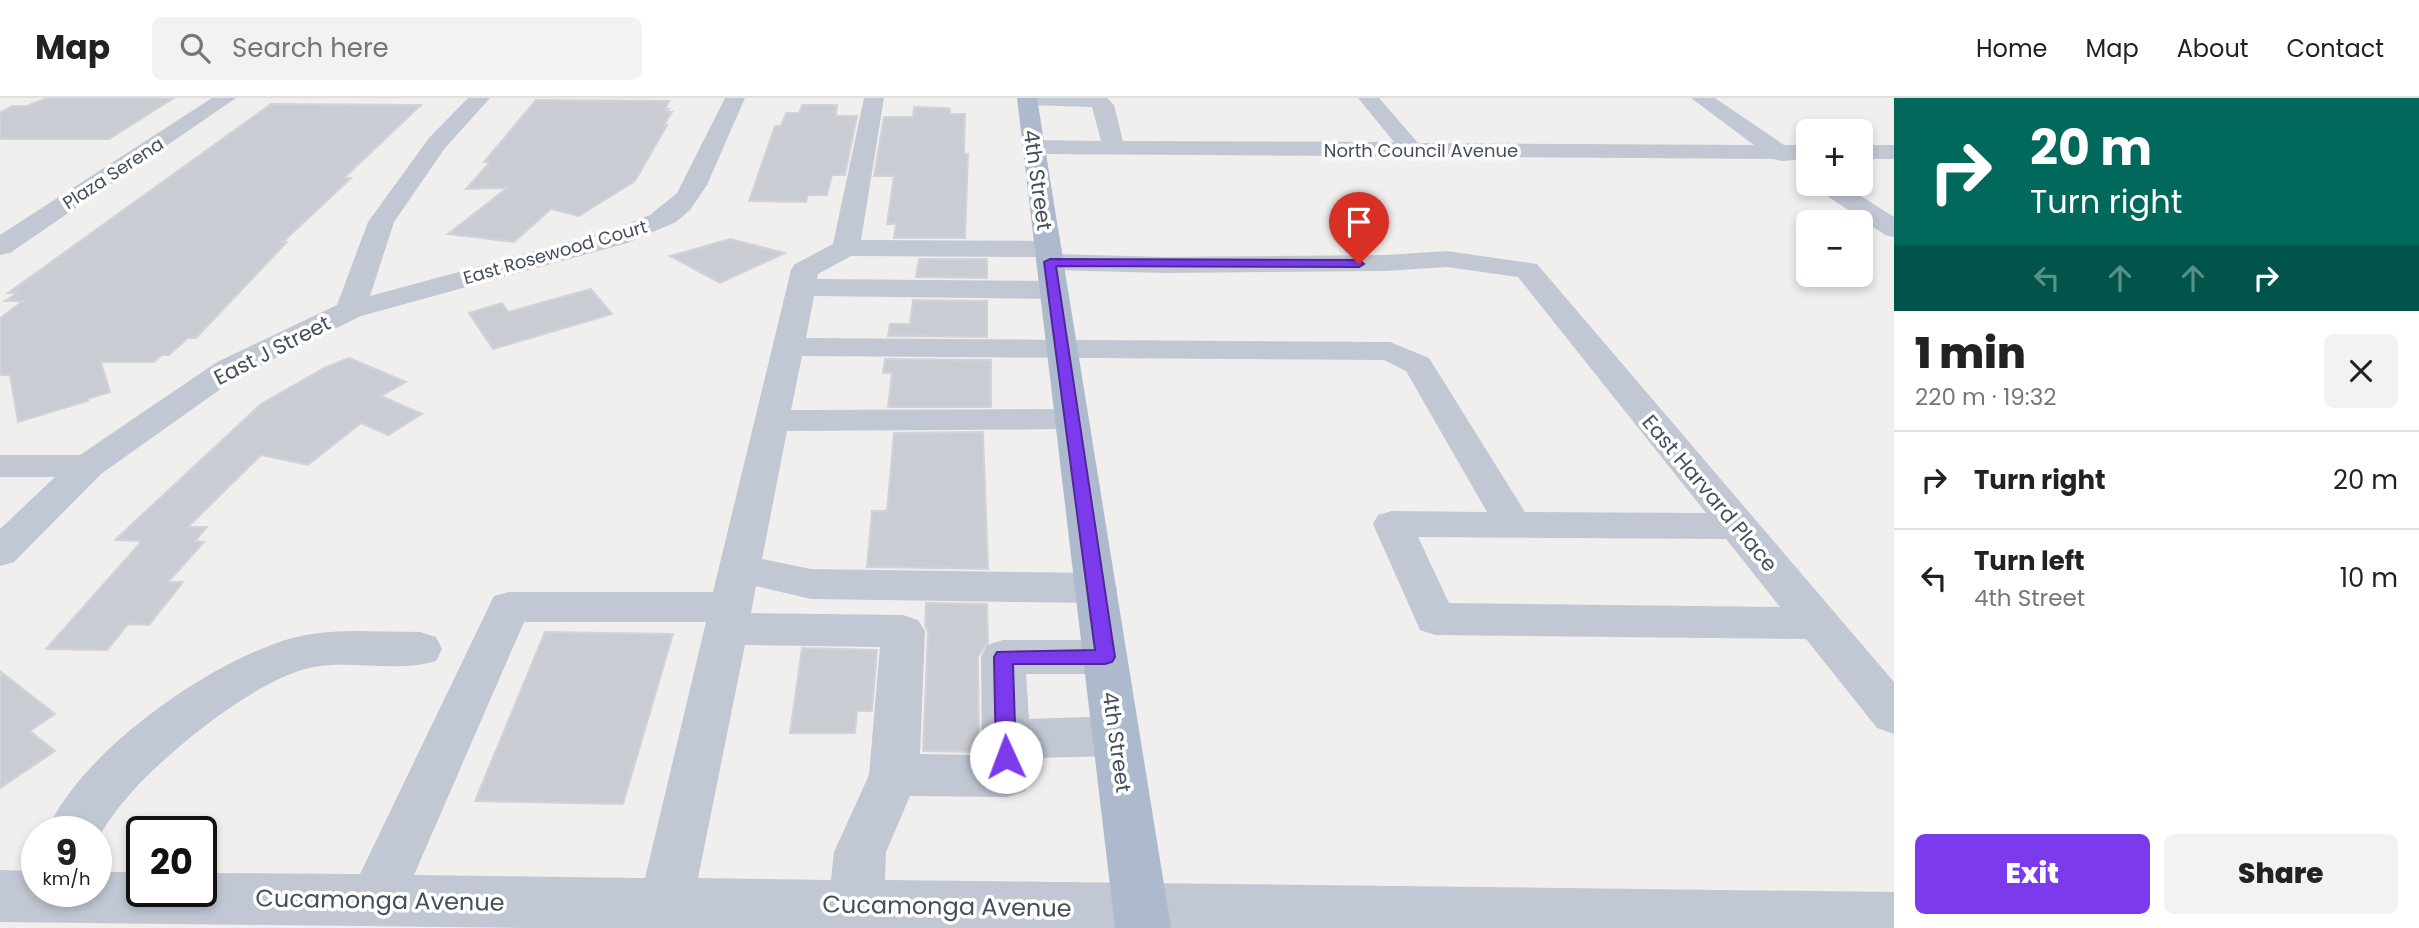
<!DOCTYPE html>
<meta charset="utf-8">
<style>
:root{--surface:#fff;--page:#f2f2f2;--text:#222;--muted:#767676;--line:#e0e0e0;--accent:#7c3aed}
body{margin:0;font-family:Poppins,sans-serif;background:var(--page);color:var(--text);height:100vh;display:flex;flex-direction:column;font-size:26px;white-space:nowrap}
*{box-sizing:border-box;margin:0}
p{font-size:23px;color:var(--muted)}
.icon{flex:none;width:38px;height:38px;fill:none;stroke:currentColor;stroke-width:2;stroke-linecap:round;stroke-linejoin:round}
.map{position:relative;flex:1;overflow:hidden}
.side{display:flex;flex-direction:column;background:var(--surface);width:525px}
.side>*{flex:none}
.guide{background:#00695c;color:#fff;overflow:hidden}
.controls{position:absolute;left:1796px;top:21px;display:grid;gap:14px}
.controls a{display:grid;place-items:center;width:77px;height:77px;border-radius:10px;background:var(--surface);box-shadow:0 4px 10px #0003;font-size:35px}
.speed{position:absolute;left:21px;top:718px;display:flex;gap:14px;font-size:35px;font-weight:700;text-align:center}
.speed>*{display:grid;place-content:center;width:91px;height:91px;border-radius:50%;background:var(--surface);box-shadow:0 4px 10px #0003;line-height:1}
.speed small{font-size:18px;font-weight:400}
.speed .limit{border:4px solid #111;border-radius:10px;background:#fff;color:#111}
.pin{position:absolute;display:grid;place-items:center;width:60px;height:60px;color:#fff;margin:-72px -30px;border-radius:50% 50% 50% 0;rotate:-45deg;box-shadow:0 0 7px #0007}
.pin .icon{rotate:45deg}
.me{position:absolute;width:77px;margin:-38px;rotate:358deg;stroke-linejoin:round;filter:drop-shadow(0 0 5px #0008)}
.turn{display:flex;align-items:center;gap:24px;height:147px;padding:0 21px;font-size:32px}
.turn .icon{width:91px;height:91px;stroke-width:2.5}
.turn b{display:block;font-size:49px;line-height:60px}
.lanes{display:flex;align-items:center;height:66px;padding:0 21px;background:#0003;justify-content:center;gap:35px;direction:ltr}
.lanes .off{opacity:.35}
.round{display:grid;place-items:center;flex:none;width:74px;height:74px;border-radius:10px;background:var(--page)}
.headline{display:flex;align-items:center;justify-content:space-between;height:119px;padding:0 21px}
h1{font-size:42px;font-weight:800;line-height:52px}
.action{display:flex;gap:14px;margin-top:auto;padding:14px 21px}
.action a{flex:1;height:80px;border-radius:10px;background:var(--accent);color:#fff;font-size:28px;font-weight:800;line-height:80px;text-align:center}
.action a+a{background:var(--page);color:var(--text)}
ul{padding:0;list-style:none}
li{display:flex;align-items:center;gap:21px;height:98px;padding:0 21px;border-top:2px solid var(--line)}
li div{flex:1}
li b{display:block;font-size:26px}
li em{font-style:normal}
header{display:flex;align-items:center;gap:42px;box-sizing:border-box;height:98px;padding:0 35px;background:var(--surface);border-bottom:2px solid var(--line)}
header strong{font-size:33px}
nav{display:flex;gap:38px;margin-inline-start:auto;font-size:24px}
.search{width:490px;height:63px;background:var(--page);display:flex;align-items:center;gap:18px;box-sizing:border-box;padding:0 24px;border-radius:10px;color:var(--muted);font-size:26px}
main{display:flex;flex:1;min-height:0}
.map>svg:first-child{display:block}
.building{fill:#caccd4;stroke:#d2d3da;stroke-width:2}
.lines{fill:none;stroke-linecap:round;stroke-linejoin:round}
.minor{fill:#c1c8d4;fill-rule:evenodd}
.major{fill:#adbace;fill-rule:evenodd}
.route{fill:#7c3aed;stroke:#51269a;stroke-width:2}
.labels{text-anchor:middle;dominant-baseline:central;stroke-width:7;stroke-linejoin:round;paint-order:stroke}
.far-street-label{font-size:18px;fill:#464f5c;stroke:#fff}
.street-label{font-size:21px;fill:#464f5c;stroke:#fff}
.near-street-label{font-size:24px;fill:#464f5c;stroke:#fff}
</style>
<header>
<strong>Map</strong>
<div class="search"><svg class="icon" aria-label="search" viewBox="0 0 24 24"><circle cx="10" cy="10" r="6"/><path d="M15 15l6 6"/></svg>Search here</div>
<nav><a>Home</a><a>Map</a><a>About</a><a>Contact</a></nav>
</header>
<main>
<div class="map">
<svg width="1894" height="830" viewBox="0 0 1894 830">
<rect width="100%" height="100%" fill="#f1eeee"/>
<g class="building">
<polygon points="47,0 174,0 109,41 0,41 0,15 12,8 27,8"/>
<polygon points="536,2 669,3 665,11 669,11 667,14 672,14 664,27 667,27 635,83 579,118 551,111 514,144 448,136 507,90 466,91 490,64 484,64"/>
<polygon points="271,6 421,7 344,80 351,80 283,144 287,144 196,240 188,240 169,257 162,257 154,264 101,264 110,294 87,301 88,303 18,324 10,277 0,277 0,220 23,203 5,203 17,195 8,195"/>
<polygon points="802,7 837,7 836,18 857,18 845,77 832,77 827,97 808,97 806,104 749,103 775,28 781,28 786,15 799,15"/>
<polygon points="914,9 946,10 950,11 950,16 965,16 964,56 968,56 965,140 894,140 896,126 887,126 894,78 874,78 884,19 913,19"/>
<polygon points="730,141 785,155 720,185 670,158"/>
<polygon points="919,161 987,161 987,180 916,179"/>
<polygon points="591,191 612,216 493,251 469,215 502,205 508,214"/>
<polygon points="913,202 987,203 987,239 888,238 890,226 910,226"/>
<polygon points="349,260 406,284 381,298 422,316 388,337 361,325 308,367 261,357 188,429 207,429 195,443 204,444 168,484 183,484 149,527 128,526 107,552 46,551 142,443 115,442 261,306 326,269"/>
<polygon points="885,261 991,262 991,309 888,309 892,275 883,275"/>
<polygon points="983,334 988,471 867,469 872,413 887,413 894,335"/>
<polygon points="926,505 987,506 988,544 978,559 979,654 923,653 928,533 925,528"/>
<polygon points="545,534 673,536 623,706 475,703"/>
<polygon points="802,550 877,552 872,613 857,613 855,635 790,635"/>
<polygon points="0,573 55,616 30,633 55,653 0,690"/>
</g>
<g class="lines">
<g class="minor">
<polygon points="212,0 236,0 10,155 0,157 0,137"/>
<polygon points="468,0 490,0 445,50 394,124 370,198 609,133 650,117 677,95 725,0 745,0 707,87 690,112 676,124 627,145 361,218 239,278 101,376 14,464 0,468 0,431 55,379 0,379 0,357 80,357 217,264 337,207 368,124 429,40"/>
<path d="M 864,0 L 884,0 L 861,142 L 1048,143 L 1058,145 L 1062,151 L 1058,156 L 1165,159 L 1386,157 L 1447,153 L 1537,166 L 1894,584 L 1894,636 L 1877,630 L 1806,541 L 1435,537 L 1420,532 L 1373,426 L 1378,417 L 1392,413 L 1487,414 L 1406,273 L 1384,262 L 802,258 L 791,312 L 1072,311 L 1084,314 L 1089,321 L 1084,328 L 1072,331 L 787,333 L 762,461 L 811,471 L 1096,475 L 1111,480 L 1117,490 L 1111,500 L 1096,505 L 811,501 L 756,488 L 751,515 L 903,517 L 918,522 L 925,533 L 920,656 L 982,657 L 981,559 L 987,547 L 1003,542 L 1105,542 L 1121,547 L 1127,559 L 1121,571 L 1105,576 L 1026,576 L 1029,621 L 1116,618 L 1133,624 L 1140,638 L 1133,652 L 1116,658 L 1031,660 L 1032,678 L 1025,693 L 1007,699 L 910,698 L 886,754 L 885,782 L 1894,794 L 1894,830 L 534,830 L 0,824 L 0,772 L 37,773 L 37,793 L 96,793 L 96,774 L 142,774 L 142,793 L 201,793 L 201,775 L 360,776 L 494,498 L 509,494 L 713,494 L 791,172 L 795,166 L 833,146 ZM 851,158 L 1039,159 L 1036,164 L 1040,170 L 1050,172 L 1165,175 L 1386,173 L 1447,169 L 1518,179 L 1706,415 L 1525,414 L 1429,260 L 1390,244 L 806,240 L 814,198 L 1053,201 L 1063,198 L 1068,192 L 1063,186 L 1053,183 L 817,181 L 818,176 ZM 1418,439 L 1726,441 L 1780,509 L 1449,505 ZM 524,524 L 706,524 L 645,780 L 414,777 ZM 745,547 L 880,549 L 869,677 L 834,754 L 831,782 L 698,780 Z"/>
<polygon points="1107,0 1114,7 1123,43 1394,44 1358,0 1379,0 1418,45 1754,47 1691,0 1715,0 1784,47 1808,47 1808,61 1782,63 1773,61 1033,56 1025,54 1022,49 1025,44 1033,42 1101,43 1092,9 1027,7 1020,5 1017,0"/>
<rect x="1860" y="47" width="34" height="14"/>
<polygon points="1814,86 1842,86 1894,119 1894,139 1885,137 1817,91"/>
<path d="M 353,533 L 420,534 L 436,539 L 442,551 L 436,563 C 397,575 354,562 314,569 C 258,579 168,653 131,695 C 118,709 107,726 96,742 L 96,733 L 47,733 C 79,657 198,573 274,546 C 300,536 326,533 353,533 Z"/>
</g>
<polygon class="major" points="1017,0 1037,0 1171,830 1115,830"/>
</g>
<polygon class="route" points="1050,161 1359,162 1364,166 1359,169 1056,168 1115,559 1112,564 1105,566 1013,566 1016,659 1013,665 1006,668 999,665 996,659 994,559 997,554 1095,552 1044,164"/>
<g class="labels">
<g class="far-street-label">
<text x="1421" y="52">North Council Avenue</text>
<text transform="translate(113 75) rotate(-33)">Plaza Serena</text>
<text transform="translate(555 154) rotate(-16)">East Rosewood Court</text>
</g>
<g class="street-label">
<text transform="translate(1038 82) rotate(82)">4th Street</text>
<text transform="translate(272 252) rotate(-27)">East J Street</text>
<text transform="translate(1710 395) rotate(50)">East Harvard Place</text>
<text transform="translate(1117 644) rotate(82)">4th Street</text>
</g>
<g class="near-street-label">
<text transform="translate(380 802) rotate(1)">Cucamonga Avenue</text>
<text transform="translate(947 808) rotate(1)">Cucamonga Avenue</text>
</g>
</g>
</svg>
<div class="controls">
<a>+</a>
<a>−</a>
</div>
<div class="speed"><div>9<small>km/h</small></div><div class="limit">20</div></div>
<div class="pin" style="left:1359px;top:166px;background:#d93025"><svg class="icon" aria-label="arrive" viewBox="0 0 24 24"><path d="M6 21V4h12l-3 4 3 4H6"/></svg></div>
<svg class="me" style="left:1006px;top:659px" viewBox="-20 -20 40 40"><circle r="19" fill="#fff"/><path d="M0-13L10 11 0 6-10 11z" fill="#7c3aed"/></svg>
</div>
<section class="side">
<div class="guide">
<div class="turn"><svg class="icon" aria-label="right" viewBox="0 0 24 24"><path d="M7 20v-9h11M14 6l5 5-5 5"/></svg><div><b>20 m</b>Turn right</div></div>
<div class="lanes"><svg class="icon off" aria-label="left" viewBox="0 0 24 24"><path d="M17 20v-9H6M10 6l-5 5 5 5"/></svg><svg class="icon off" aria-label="ahead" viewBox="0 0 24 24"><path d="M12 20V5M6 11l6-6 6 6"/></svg><svg class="icon off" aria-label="ahead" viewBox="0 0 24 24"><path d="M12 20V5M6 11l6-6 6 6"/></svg><svg class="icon" aria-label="right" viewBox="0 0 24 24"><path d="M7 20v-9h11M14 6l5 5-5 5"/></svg></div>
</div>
<div class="headline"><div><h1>1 min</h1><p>220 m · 19:32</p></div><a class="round"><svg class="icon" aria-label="close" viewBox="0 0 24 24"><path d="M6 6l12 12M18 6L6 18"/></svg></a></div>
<ul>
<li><svg class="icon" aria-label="right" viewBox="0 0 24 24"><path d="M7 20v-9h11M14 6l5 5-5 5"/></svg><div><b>Turn right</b></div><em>20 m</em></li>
<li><svg class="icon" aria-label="left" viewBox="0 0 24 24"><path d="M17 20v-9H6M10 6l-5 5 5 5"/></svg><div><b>Turn left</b><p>4th Street</p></div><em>10 m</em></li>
</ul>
<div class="action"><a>Exit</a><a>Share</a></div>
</section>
</main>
